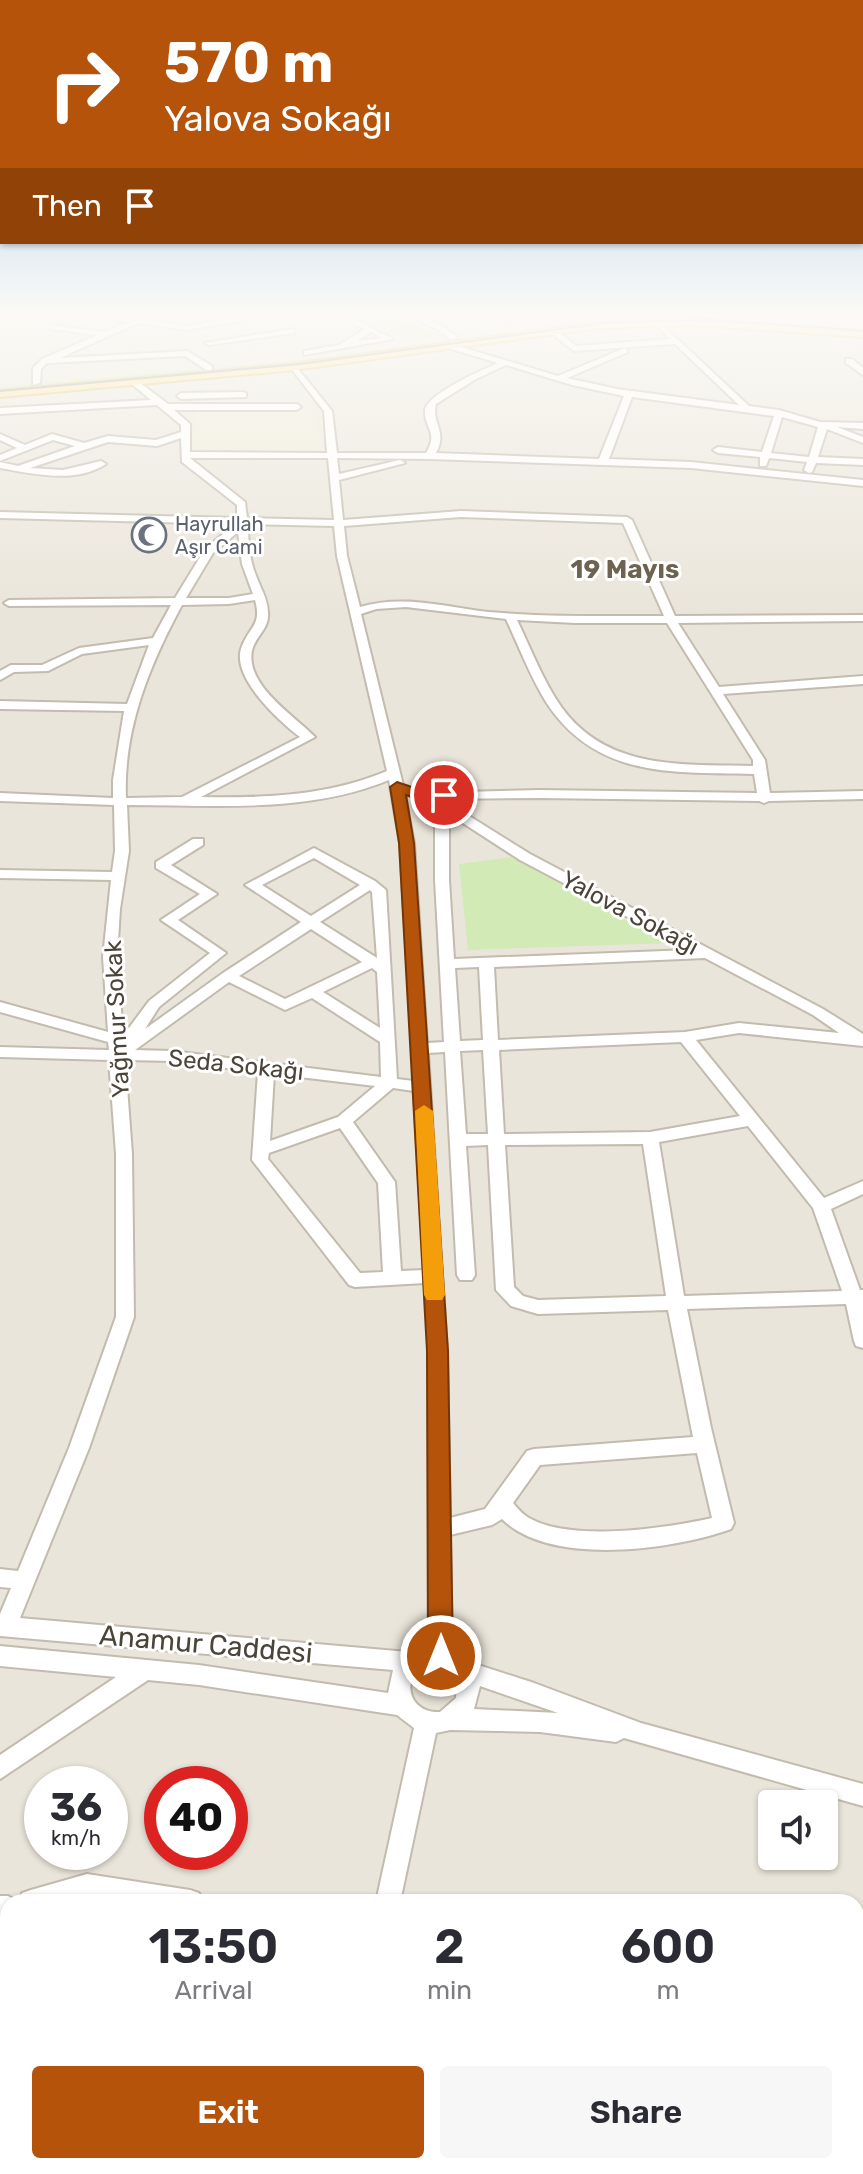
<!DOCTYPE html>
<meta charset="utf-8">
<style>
:root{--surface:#fff;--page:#f7f7f7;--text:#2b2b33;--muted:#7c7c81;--accent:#b45309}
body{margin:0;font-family:Rubik,sans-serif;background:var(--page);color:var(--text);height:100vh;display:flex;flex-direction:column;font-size:30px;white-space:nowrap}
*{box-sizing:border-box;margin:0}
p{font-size:26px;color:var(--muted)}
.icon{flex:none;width:44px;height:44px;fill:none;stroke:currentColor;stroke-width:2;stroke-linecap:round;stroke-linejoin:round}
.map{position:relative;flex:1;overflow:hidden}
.panel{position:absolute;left:0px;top:1894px;width:864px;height:280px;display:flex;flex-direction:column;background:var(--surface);border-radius:24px 24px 0 0;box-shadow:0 2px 6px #0004}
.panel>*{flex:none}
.hud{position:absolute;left:0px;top:0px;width:864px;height:244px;box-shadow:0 2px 6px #0004;background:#b45309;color:#fff;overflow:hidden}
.buttons{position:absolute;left:758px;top:1790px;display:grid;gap:16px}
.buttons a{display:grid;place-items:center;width:80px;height:80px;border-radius:8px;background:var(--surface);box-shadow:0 2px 6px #0004;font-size:40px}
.speed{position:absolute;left:24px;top:1766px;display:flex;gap:16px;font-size:40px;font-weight:700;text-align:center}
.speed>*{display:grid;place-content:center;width:104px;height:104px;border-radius:50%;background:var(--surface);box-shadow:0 2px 6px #0004;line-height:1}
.speed small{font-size:20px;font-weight:400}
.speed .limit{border:12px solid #d22;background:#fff;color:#111}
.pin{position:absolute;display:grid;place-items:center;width:68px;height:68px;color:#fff;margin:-34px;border:4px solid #fff;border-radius:50%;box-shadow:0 2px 8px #0007}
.me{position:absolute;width:88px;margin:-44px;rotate:0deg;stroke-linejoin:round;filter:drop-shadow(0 0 6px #0008)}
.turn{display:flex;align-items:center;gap:28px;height:168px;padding:0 32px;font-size:36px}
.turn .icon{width:104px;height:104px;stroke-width:2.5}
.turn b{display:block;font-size:56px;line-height:68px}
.then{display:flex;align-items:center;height:76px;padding:0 32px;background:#0003;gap:16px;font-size:30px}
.eta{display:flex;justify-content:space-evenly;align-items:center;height:136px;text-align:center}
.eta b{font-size:48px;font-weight:600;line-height:56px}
.cta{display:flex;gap:16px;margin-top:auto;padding:16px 32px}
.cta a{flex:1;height:92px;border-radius:8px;background:var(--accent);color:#fff;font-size:32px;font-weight:600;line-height:92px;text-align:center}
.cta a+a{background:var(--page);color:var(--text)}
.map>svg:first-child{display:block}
.residential{fill:#eae5da;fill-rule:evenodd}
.education{fill:#efe8d6}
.green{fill:#d2eab5}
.building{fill:#d8cfc1}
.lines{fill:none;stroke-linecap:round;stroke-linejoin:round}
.minor-casing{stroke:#c2bbae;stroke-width:4}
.major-casing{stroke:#e6c16a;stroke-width:4}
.minor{fill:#fff;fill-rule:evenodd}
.major{fill:#ffe39c;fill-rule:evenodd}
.tram{stroke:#9a9a9a;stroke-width:2}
.route{fill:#b45309;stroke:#753606;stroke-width:2}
.slow{fill:#f59e0b}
.labels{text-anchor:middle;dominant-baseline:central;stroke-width:6;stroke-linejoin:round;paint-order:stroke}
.far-worship-label{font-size:20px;fill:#5b616d;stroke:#fff;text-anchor:start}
.street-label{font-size:24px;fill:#4b4439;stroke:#fff}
.far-district-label{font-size:26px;font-weight:bold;fill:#6e6250;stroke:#fff}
.near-street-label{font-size:28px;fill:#4b4439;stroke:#fff}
</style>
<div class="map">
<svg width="863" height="2174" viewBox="0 0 863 2174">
<rect width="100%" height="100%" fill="#f6f3ec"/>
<path class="residential" d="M 0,311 L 863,311 L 863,2174 L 0,2174 ZM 42,1784 L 110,1784 L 110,1852 L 42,1852 ZM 162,1784 L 230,1784 L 230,1852 L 162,1852 ZM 772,1804 L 824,1804 L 824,1856 L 772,1856 ZM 8,1902 L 856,1902 L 856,2166 L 8,2166 Z"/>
<g class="education">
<polygon points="0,315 50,315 40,338 0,339"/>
<polygon points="197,409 310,409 326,454 189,452"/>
</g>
<g class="green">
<polygon points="339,311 381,311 441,336 409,340 370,320"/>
<polygon points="624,320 626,322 551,328 315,363 0,392 0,387 342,356 536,328"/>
<polygon points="511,857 668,943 468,950 459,864"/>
</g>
<polygon class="building" points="161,528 165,540 136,543 133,531"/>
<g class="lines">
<g class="minor-casing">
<g id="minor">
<polygon points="67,311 86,311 187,326 282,311 287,313 187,330 138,323 60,358 187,351 212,366 212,370 206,370 185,356 47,363 41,369 40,383 33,385 33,368 42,359 97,335 51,329 48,325 105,332 129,322"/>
<path d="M 308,311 L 340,312 L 393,339 L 304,355 L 304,351 L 339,345 L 365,329 L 335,316 ZM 371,332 L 381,338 L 357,341 Z"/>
<path d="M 394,311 C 416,311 442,323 458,338 L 451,340 L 437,329 Z"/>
<polygon points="495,311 503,311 508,322 502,322"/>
<polygon points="638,311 646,311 650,315 643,317"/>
<path d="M 657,320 L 749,406 L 779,410 L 820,422 L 863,423 L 863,429 L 837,427 L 863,437 L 863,443 L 827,429 L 818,457 L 863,459 L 863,465 L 816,463 L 812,472 L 809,473 L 804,470 L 807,462 L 769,458 L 766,466 L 760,466 L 760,457 L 718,453 L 713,450 L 718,447 L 762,452 L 774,416 L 632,397 L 609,459 L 691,462 L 863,480 L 863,486 L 691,468 L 429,459 L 337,458 L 339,474 L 400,460 L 405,463 L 339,480 L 343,520 L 461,511 L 627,517 L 632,520 L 675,616 L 863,615 L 863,621 L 678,623 L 719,687 L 863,676 L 863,684 L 723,694 L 765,760 L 770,793 L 863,791 L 863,799 L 769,801 L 764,803 L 759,801 L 539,798 L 442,799 L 530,854 L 823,1009 L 863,1034 L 863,1046 L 739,1033 L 696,1040 L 824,1198 L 863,1181 L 863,1194 L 831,1209 L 860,1290 L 863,1290 L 863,1348 L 856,1346 L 854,1341 L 846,1304 L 687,1309 L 711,1428 L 734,1523 L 731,1529 C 673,1550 550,1567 502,1519 L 492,1525 L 450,1535 L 452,1648 L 464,1654 L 472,1663 L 534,1683 L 641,1723 L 863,1784 L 863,1806 L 624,1738 L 616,1742 L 540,1732 L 450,1730 L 436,1733 L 400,1902 L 376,1902 L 414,1728 L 397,1715 L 199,1685 L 148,1680 L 0,1779 L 0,1755 L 116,1677 L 0,1666 L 0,1646 L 199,1665 L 388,1693 L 393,1670 L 0,1636 L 0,1614 L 11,1588 L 0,1587 L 0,1569 L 18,1571 L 69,1448 L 116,1317 L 116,1154 L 109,1060 L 0,1057 L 0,1047 L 109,1050 L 108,1042 L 0,1012 L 0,1002 L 108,1032 L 103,957 L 111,880 L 0,878 L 0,870 L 112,872 L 115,851 L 114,805 L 0,801 L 0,793 L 113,798 L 113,780 L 124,711 L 0,709 L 0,701 L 127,704 L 149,645 L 82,654 L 48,671 L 14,672 L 0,680 L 0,671 L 11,665 L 42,665 L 79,648 L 153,638 L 171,605 L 9,606 L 4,603 L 9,600 L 175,598 L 205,549 L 235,524 L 0,518 L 0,512 L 237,518 L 237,505 L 182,462 L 181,438 L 157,446 L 108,442 L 30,468 L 63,470 L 101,461 L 106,464 C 75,484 34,474 0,468 L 0,462 L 18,466 L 75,446 L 53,440 L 0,461 L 0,455 L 17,448 L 0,440 L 0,434 L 25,445 L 52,434 L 84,443 L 108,436 L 156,440 L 181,432 L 181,425 L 157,405 L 0,414 L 0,408 L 151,400 L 132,384 L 132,380 L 135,379 L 168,404 L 297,404 L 301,407 L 297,410 L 174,410 L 190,424 L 190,452 L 327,453 L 324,411 L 290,367 L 294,364 L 332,411 L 337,453 L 426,453 C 439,432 424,428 425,411 C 426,394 482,370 498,363 L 448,348 L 451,344 L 558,376 L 625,348 L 628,352 L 567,378 L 617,389 L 739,405 L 675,344 L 574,351 L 547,330 L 554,328 L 576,346 L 670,339 L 653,322 ZM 506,365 L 572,385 L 624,396 L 599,459 L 436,453 C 448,431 431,423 436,404 L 476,379 ZM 782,417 L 818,427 L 809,457 L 771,453 ZM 190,458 L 328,458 L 334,520 L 247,518 L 245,502 ZM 461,517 L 623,523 L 664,616 C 605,616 547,617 489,612 C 446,607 402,594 360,607 L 347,556 L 344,526 ZM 248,524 L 334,526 L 337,556 L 387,771 C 327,796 266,798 201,797 L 315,737 C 295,716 245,685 252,651 C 255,636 270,629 268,612 C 267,596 260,588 255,573 C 249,557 248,540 248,524 ZM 238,532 L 242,564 L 253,594 L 229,598 L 186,598 L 213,553 ZM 255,600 C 262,625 250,626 242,646 C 229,676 279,721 300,737 L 182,797 L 126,798 C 123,729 150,664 182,605 L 229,604 ZM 406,607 L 506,619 C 519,647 530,676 546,702 C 596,779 673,772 754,774 L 757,793 L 539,790 L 425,793 L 403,785 L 361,614 L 376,609 ZM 517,620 L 575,623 L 667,623 L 753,760 L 753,766 C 684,764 608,771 562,708 C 543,681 531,649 517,620 ZM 389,780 L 400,843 L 414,1081 L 397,1079 L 386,890 L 375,881 L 314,848 L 245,885 L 301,922 L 223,973 L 145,1029 L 159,1007 L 226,953 L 178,920 L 217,894 L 171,865 L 203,845 L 203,839 L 193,839 L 156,862 L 156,868 L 200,894 L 161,920 L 210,953 L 149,1001 L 123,1036 L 117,957 L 120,909 L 129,851 L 127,805 C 214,805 306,814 389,780 ZM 405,794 L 435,806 L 435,880 L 444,1042 L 427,1043 L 414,843 ZM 449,814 L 520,860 L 690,950 L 454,959 L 449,880 ZM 314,858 L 360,885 L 311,916 L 262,885 ZM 370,890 L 372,892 L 377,958 L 320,922 ZM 311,929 L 362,962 L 285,999 L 239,976 ZM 705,958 L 813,1015 L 839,1033 L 739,1023 L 685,1032 L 498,1040 L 494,967 ZM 479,967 L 483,1040 L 460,1041 L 455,968 ZM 372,968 L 377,972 L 380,1028 L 323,992 ZM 229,982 L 285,1010 L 312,998 L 380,1042 L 381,1077 L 172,1051 L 135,1050 ZM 681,1042 L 740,1116 L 650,1132 L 504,1134 L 499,1050 ZM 483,1050 L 488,1134 L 466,1134 L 460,1051 ZM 445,1052 L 457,1275 L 460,1280 L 472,1280 L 475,1275 L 466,1146 L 488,1145 L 496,1290 L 511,1306 L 538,1314 L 668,1310 L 693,1437 L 534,1449 L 527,1451 L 485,1509 L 450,1518 L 447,1351 L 428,1053 ZM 125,1060 L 172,1061 L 258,1072 L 252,1160 L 349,1285 L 355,1287 L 425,1283 L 429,1351 L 430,1644 L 408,1652 L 20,1618 L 89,1448 L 134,1317 L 132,1154 ZM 274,1074 L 375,1086 L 338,1117 L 270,1141 ZM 393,1088 L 414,1091 L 424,1270 L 401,1271 L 395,1182 L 353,1122 ZM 748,1126 L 813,1208 L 842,1291 L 684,1296 L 659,1142 ZM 340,1128 L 378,1183 L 383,1272 L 360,1273 L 268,1159 L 269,1153 ZM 643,1144 L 666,1296 L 538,1300 L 523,1296 L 514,1287 L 505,1145 ZM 697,1453 L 712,1518 L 703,1520 C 659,1529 572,1541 531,1519 C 524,1516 518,1509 513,1503 L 540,1465 ZM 431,1663 L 445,1666 L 457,1681 L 456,1698 L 440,1712 C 406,1714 399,1672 431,1663 ZM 480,1686 L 558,1713 L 474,1709 Z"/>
<polygon points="292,329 295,333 209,345 205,343"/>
<polygon points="846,359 852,359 863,368 863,375 846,363"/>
<polygon points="243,392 246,393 246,397 181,399 177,396 181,393"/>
<polygon points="87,1874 190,1890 199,1893 202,1902 111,1902 87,1898 74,1902 19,1902 22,1893 31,1890"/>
<polygon points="0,1896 8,1896 18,1902 8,1902 8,1920 0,1920"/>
<polygon points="8,2095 8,2140 0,2144 0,2098"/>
<polygon points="124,2166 152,2166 149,2174 121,2174"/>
<polygon points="318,2166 359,2166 363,2174 319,2174"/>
</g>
</g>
<g class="major-casing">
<polygon id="major" points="688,319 863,331 863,337 688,325 592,329 294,370 0,397 0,391 294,364 592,323"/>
</g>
<use href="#minor" class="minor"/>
<use href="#major" class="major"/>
<polyline class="tram" points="0,391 300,364 611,322 714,320 863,331"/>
</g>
<linearGradient id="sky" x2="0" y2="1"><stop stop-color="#8fc1ec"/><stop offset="0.51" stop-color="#fbfaf6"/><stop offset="1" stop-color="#fbfaf6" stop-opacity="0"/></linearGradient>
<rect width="863" height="615" fill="url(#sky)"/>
<path class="route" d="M 397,782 L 426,792 L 444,791 L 452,795 C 439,805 421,800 406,795 L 414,843 L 448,1351 L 453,1656 L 449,1664 L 441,1667 L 432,1664 L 428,1656 L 427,1351 L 399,843 L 390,787 Z"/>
<polygon class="slow" points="424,1105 433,1111 445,1295 442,1300 427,1300 424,1295 415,1111"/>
<defs>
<g id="mosque-ring" transform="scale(1.8)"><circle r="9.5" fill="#fff" stroke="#6b7280" stroke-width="1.5"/><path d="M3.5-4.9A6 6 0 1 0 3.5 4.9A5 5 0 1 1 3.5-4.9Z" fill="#6b7280"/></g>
</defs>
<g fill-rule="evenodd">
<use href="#mosque-ring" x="149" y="535"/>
</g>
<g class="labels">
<g class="far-worship-label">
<text x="175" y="524">Hayrullah<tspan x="175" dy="23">Aşır Cami</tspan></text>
</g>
<g class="street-label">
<text transform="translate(630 913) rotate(28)">Yalova Sokağı</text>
<text transform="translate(117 1019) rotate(-93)">Yağmur Sokak</text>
<text transform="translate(236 1065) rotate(6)">Seda Sokağı</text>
</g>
<g class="far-district-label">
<text x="625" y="569">19 Mayıs</text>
</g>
<g class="near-street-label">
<text transform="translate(206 1644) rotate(5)">Anamur Caddesi</text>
</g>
</g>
</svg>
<div class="buttons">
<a><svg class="icon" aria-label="sound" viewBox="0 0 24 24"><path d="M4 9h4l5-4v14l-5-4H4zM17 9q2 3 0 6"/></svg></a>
</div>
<div class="speed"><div>36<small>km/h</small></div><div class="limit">40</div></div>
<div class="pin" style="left:444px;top:795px;background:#d93025"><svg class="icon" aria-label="arrive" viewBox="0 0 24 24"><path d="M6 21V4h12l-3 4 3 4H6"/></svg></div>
<svg class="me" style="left:441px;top:1656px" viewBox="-20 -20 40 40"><circle r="17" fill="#b45309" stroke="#fff" stroke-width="3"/><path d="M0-11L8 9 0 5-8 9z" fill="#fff"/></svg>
<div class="hud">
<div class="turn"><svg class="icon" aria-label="right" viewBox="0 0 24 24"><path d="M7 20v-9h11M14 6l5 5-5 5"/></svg><div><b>570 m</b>Yalova Sokağı</div></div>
<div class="then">Then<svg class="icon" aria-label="arrive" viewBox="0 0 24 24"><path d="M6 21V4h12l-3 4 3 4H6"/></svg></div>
</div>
<section class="panel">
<div class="eta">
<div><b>13:50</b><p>Arrival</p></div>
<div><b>2</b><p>min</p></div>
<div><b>600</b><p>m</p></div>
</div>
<div class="cta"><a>Exit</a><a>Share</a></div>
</section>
</div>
